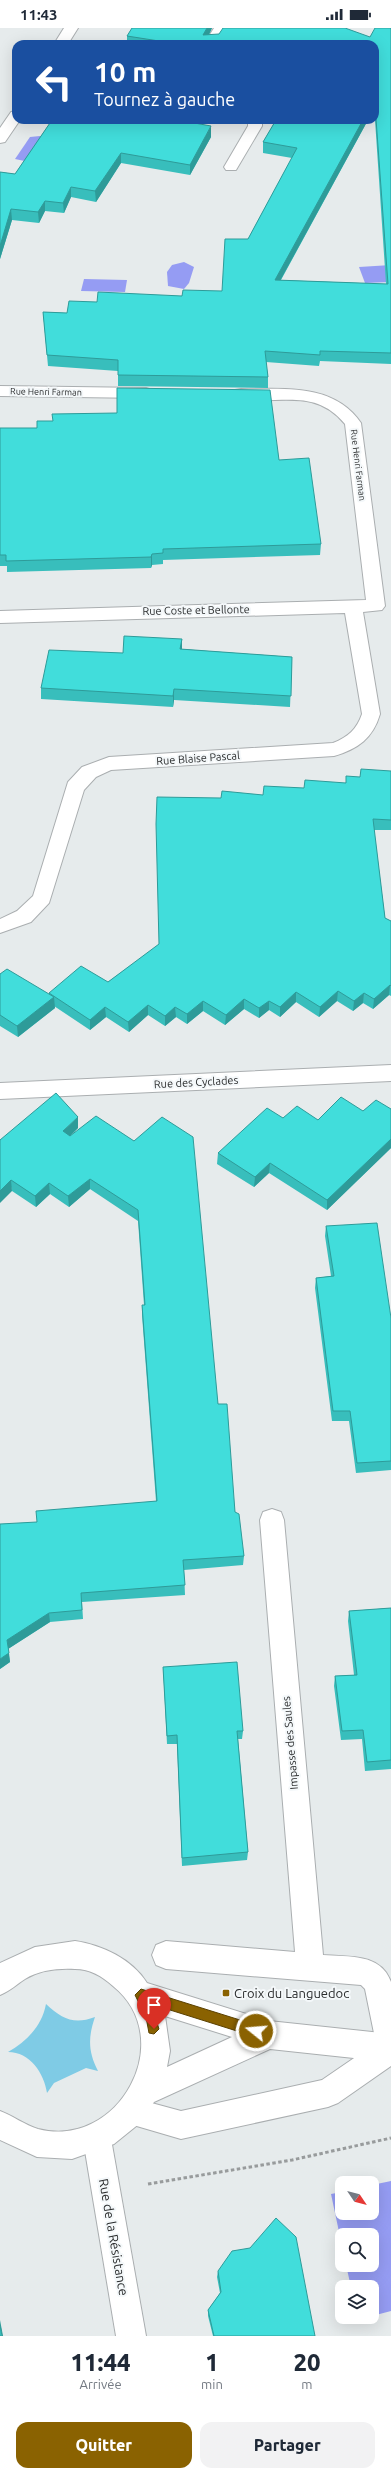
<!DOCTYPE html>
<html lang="fr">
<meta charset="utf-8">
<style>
:root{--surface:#fff;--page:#f2f2f3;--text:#1f2937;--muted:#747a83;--accent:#8a6201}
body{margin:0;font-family:Ubuntu,sans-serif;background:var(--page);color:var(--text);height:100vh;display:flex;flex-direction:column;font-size:15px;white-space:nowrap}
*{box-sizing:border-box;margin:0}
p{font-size:13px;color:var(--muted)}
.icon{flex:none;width:22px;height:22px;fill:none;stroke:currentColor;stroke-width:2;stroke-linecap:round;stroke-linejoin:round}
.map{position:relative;height:2308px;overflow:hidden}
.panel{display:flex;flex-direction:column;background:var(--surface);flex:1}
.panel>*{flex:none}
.hud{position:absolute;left:12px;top:12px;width:367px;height:84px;border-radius:12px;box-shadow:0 4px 16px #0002;background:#1a4fa0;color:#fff;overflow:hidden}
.needle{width:26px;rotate:125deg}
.controls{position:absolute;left:335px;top:2148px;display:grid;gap:8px}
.controls a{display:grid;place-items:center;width:44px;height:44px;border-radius:8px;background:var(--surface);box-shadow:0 4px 16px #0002;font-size:20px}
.pin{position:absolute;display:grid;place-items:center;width:34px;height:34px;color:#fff;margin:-41px -17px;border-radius:50% 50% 50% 0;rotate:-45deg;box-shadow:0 0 4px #0007}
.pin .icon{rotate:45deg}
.me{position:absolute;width:44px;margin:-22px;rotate:287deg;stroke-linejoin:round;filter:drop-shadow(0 0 3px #0008)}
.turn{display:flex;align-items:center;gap:14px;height:84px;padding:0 16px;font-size:18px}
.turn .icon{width:52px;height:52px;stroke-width:2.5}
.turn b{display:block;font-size:28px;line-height:34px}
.eta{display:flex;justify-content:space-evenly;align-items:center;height:68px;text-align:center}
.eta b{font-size:24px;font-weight:800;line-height:28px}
.action{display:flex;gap:8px;margin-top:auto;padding:8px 16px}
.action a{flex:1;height:46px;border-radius:12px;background:var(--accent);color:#fff;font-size:16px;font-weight:800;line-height:46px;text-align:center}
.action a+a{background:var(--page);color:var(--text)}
.status{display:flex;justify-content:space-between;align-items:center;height:28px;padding:0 20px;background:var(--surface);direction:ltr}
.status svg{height:11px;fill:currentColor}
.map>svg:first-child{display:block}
.green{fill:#7fcbe5}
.water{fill:#959cf3}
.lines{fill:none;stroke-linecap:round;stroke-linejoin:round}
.minor-casing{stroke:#aaaeb0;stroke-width:2}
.major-casing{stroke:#aaaeb0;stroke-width:2}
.path{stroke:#989b9c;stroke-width:3;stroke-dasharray:3.5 2.5;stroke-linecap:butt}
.minor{fill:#fff;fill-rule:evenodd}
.major{fill:#fff;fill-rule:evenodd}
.wall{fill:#38bebc}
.shaded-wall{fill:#2e9b99}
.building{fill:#41dddb;stroke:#2e9b99}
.route{fill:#8a6201;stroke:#5a4001}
.poi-dot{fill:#8a6201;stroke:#f4f8fa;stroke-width:1.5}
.labels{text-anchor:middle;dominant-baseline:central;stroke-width:4;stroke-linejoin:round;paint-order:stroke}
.far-street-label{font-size:9px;fill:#2b2d2e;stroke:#f4f8fa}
.street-label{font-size:11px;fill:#2b2d2e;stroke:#f4f8fa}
.near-poi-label{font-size:13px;fill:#2b2d2e;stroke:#f4f8fa;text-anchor:start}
.near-street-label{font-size:13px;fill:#2b2d2e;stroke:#f4f8fa}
</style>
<div class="status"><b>11:43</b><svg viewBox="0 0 49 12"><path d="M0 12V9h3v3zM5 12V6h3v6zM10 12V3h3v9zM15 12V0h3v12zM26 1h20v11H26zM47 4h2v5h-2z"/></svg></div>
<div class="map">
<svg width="391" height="2308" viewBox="0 0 391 2308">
<rect width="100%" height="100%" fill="#e6ebec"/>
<path class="green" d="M 46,1976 C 62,1991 74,1997 95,1989 C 88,2009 88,2024 98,2043 L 86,2040 L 54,2055 L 47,2065 C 44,2045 30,2024 8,2024 C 27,2013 42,1998 46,1976 Z"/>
<g class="water">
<polygon points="40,108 44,109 34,135 15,131 30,109"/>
<polygon points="184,234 194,239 189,255 184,261 168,258 167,244 172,237"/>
<polygon points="391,237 391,254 365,255 359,239"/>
<polygon points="84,251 127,252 125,264 81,263"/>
<polygon points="391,2153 391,2283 372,2288 372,2259 351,2259 346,2237 372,2237 372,2207 342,2207 342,2218 331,2166 342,2164 342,2185 372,2185 372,2157"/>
</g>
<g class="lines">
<g class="minor-casing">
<g id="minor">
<polygon points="64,0 78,0 68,16 54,16"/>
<polygon points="214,0 228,0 218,16 204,16"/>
<polygon points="16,83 16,92 20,92 5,114 0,115 0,100 11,84"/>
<polygon points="248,92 262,92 262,98 236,142 226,142 224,139 248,98"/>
<polygon points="0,358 146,360 152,362 154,365 152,368 146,370 0,368"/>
<path d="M 241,361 C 284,361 334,355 361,395 L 385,578 L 382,582 L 363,584 L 380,686 C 373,710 358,721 334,728 L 111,742 L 96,749 L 84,762 L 49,875 L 31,894 L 0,905 L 0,891 L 17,883 L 33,868 L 68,754 L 82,739 L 109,729 L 333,715 C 348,709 357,701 362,686 L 345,585 L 0,595 L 0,583 L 366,572 L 345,396 C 313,357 275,379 235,370 L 233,366 L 235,362 Z"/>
<polygon points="391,1037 391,1053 0,1071 0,1055"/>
<path d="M 272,1481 L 281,1484 L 284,1492 L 323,1927 C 348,1929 381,1925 391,1954 L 391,2038 L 338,2075 L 328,2079 L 181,2111 L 123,2094 L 119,2084 L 123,2074 L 133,2070 L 181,2083 L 322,2052 L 376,2015 L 365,1961 L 361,1957 L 166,1941 L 156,1937 L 152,1927 L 156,1917 L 166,1913 L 295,1924 L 260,1492 L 263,1484 Z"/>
<polygon points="97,2097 107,2101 111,2111 146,2308 116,2308 83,2111 87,2101"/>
</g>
</g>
<g class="major-casing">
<path id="major" d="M 75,1913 C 102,1917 132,1931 147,1955 L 269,1993 L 391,2006 L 391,2034 L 270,2021 L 154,2074 L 140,2095 L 114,2116 L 72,2131 L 37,2129 L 0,2112 L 0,2083 C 13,2088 25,2097 38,2101 C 119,2122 179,2011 113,1958 C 102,1948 90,1941 75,1941 C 59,1940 39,1942 25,1951 C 17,1956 10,1963 0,1967 L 0,1935 L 35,1919 ZM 165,1988 L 232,2009 L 167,2039 L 170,2023 Z"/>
</g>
<polyline class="path" points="148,2156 292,2132 391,2110"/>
<use href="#minor" class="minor"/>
<use href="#major" class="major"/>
</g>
<g class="wall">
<polygon points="212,0 209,7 370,9 391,0 391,336 320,333 319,338 266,334 268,349 268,360 118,358 118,343 48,338 43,284 67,285 97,274 182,268 222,263 248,211 292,130 263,125 263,114 276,92 368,92 281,252 386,256 375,92 375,16 127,16 127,8"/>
<polygon points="52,92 211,109 190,147 121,135 96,174 71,169 64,185 45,183 39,195 12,192 0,231 0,144 15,146"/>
<polygon points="0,400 279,432 321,516 320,527 163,532 163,536 152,537 151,540 7,544 7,538 0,538"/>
<polygon points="182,611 182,621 292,629 290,679 174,672 173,679 41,671 41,660 123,625"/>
<polygon points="391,743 391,802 374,802 385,890 391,893 391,968 389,967 373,981 363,975 353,983 337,973 319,989 296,974 280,989 269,982 259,990 244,981 225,997 203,983 187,996 176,989 165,998 148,987 129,1004 106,989 90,1002 54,978 55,980 18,1009 0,998 0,946 49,967 49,965 108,954 159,917 221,770 263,767 304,760 345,755 360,749"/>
<polygon points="391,1081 391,1120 327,1182 269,1145 254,1159 217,1136 218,1125 283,1090 318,1092 363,1083"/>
<polygon points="78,1100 70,1108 134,1113 218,1376 235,1484 244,1528 243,1537 184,1542 185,1567 82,1574 83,1591 50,1594 8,1621 10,1634 0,1641 37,1494 156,1473 142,1287 142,1277 144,1277 138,1193 90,1161 69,1179 50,1166 36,1179 12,1163 0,1112"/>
<polygon points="326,1198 391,1290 391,1442 356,1445 349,1393 332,1393 315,1260 316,1250 331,1248 325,1208"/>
<polygon points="391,1580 391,1741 365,1743 362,1711 341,1712 334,1658 335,1648 354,1647 348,1593 349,1583"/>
<polygon points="163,1639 243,1703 242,1711 238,1711 248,1824 247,1832 182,1838 177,1716 167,1716"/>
<polygon points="218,2243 315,2308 213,2308 208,2288 208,2282 220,2265 217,2249"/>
</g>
<g class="shaded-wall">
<polygon points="207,0 212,0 204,16 203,7"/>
<polygon points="363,92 368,92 275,262 275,252"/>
<polygon points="211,98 211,109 190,147 190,137"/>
<polygon points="121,125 121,135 96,174 95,163"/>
<polygon points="71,159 71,169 64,185 63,175"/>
<polygon points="45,173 45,183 39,195 38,184"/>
<polygon points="11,181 12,192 0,231 0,218"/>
<polygon points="152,526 152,537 151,540 151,529"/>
<polygon points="182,611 182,622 180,621"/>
<polygon points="174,661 174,672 173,679 173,668"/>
<polygon points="390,957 389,967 373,981 374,971"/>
<polygon points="338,963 337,973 319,989 320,979"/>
<polygon points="296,964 296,974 280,989 280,979"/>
<polygon points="364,965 363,975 353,983 354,973"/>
<polygon points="54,969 55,980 18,1009 17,998"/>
<polygon points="244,971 244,981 225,997 226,987"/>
<polygon points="203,973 203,983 187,996 187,986"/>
<polygon points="269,973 269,982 259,990 259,980"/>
<polygon points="148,977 148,987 129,1004 128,994"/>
<polygon points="105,979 106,989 90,1002 90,992"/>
<polygon points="175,979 176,989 165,998 165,988"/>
<polygon points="78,1089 78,1100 64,1114 63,1103"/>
<polygon points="391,1111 391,1120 327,1182 327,1172"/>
<polygon points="270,1135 269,1145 254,1159 255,1149"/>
<polygon points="90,1151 90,1161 69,1179 68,1168"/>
<polygon points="11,1152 12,1163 0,1175 0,1163"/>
<polygon points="49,1155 50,1166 36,1179 35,1168"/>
<polygon points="49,1585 50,1594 8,1621 7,1612"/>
<polygon points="9,1625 10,1634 0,1641 0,1631"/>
<polygon points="0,2292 3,2308 2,2308 0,2297"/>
</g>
<g class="building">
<polygon points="132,0 207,0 203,7 219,6 223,0 345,0 370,9 375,0 391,0 391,325 320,323 320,327 265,323 268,349 118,347 118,332 47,327 43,284 67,285 69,273 97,274 98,264 182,268 183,262 222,263 225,211 248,211 297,120 263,114 276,92 363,92 275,252 388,256 375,77 375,16 178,16 127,8"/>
<polygon points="52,92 178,92 211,98 190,137 121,125 95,163 71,159 63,175 45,173 38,184 11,181 0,218 0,144 15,146"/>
<polygon points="117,360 270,362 279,432 309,430 321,516 163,521 163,525 152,526 151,529 6,533 6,527 0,527 0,400 37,400 37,393 53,393 52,386 117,385"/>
<polygon points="124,608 182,611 180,621 292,629 291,668 174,661 173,668 41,660 49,622 123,625"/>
<polygon points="361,741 391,743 391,792 373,791 385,890 391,893 391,958 390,957 374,971 364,965 354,973 338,963 320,979 296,964 280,979 269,973 259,980 244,971 226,987 203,973 187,986 175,979 165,988 148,977 128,994 105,979 90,992 49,965 81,938 108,954 159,916 156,796 157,769 221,770 222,763 263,767 264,758 304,760 305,752 346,755 346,748 360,749"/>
<polygon points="7,941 54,969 17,998 0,987 0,946"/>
<polygon points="56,1065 78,1089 63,1103 70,1108 96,1088 134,1113 162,1089 193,1109 218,1376 227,1376 235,1484 239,1486 244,1528 183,1532 185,1557 81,1565 82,1582 49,1585 7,1612 9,1625 0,1631 0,1496 37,1494 36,1483 157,1473 142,1277 145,1277 138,1182 90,1151 68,1168 49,1155 35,1168 11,1152 0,1163 0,1112"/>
<polygon points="341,1069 363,1083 376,1072 391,1081 391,1111 327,1172 270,1135 255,1149 218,1125 267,1080 283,1090 297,1078 318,1092"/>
<polygon points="377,1195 391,1290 391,1433 357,1435 350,1383 333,1383 316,1250 334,1248 326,1198"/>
<polygon points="391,1580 391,1732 367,1734 363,1702 342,1703 335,1648 357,1647 349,1583"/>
<polygon points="237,1634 243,1703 237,1703 248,1824 182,1830 177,1707 167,1708 163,1639"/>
<polygon points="276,2190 296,2209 315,2308 214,2308 208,2282 221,2264 218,2243 232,2223 250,2220"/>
<polygon points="0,2297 2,2308 0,2308"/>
</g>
<polygon class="route" points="141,1961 256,1997 262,2003 256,2009 151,1976 159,2001 154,2006 149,2005 146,1989 135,1967"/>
<rect class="poi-dot" x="222" y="1961" width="8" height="8" rx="2"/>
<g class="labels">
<g class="far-street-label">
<text transform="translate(46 364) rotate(1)">Rue Henri Farman</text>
<text transform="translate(358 437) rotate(83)">Rue Henri Farman</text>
</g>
<g class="street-label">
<text transform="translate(196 582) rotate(-1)">Rue Coste et Bellonte</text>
<text transform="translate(198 730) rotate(-4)">Rue Blaise Pascal</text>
<text transform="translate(196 1054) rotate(-3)">Rue des Cyclades</text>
<text transform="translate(290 1715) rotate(-95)">Impasse des Saules</text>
</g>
<g class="near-poi-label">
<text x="234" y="1965">Croix du Languedoc</text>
</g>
<g class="near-street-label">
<text transform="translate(114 2209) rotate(80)">Rue de la Résistance</text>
</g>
</g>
</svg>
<div class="controls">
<a><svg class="needle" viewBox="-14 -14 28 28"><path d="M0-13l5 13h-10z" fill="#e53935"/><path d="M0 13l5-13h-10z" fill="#747a83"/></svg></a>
<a><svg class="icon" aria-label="search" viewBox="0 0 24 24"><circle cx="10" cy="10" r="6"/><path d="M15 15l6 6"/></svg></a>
<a><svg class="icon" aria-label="layers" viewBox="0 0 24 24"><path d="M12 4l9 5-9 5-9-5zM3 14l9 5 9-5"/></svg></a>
</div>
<div class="pin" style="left:154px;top:2001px;background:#d93025"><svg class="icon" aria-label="arrive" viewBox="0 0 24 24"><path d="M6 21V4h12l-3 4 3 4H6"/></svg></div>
<svg class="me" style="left:256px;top:2003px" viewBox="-20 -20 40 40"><circle r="17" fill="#8a6201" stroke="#fff" stroke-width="3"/><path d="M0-11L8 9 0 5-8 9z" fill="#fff"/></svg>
<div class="hud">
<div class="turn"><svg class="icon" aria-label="left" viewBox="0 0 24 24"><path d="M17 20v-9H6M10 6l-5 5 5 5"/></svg><div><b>10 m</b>Tournez à gauche</div></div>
</div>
</div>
<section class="panel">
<div class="eta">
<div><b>11:44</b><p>Arrivée</p></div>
<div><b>1</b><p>min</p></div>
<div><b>20</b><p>m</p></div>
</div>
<div class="action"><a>Quitter</a><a>Partager</a></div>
</section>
